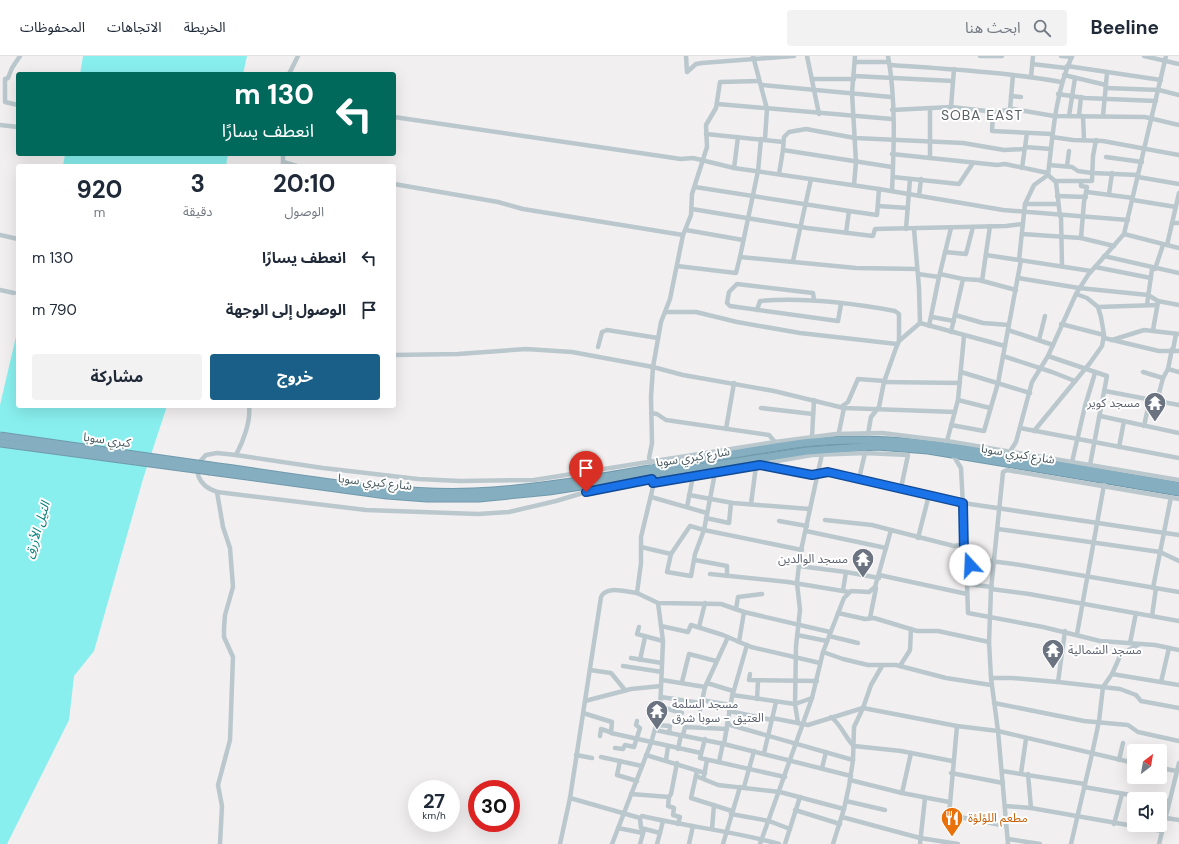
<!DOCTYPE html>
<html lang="ar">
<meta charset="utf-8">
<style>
:root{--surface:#fff;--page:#f2f2f3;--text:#1f2937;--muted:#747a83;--line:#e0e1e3;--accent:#195f87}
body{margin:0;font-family:"DM Sans","Noto Sans Arabic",sans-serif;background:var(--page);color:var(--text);direction:rtl;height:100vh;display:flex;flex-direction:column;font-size:15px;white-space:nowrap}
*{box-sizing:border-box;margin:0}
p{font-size:13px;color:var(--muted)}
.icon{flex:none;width:22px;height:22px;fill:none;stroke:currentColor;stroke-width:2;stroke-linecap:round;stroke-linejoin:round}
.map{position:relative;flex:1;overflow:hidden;direction:ltr}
.panel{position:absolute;left:16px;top:108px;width:380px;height:244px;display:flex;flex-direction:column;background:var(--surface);border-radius:4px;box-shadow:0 4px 16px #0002;direction:rtl}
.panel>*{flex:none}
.banner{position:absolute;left:16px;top:16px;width:380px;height:84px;border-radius:4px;box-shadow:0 4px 16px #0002;direction:rtl;background:#00695c;color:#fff;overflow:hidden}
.needle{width:26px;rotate:31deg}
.tools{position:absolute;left:1127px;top:688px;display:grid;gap:8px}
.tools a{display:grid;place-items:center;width:40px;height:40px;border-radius:4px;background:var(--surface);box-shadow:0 4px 16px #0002;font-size:20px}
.speed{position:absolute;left:408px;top:724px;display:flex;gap:8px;font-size:20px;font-weight:700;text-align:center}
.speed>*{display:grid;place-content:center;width:52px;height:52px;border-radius:50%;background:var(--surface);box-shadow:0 4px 16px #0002;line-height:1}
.speed small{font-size:10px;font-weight:400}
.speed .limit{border:6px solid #d22;background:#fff;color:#111}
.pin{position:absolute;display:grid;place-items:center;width:34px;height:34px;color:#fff;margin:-41px -17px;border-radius:50% 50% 50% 0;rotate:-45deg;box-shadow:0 0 4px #0007}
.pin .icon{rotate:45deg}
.me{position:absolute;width:44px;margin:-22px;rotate:340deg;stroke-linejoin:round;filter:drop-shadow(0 0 3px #0008)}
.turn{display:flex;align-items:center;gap:14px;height:84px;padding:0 16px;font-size:18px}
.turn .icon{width:52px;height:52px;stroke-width:2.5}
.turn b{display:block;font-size:28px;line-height:34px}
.eta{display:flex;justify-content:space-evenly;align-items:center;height:68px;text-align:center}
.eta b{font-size:24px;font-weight:700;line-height:28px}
.primary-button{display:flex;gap:8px;margin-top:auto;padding:8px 16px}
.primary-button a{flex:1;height:46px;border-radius:4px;background:var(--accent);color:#fff;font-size:16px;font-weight:700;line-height:46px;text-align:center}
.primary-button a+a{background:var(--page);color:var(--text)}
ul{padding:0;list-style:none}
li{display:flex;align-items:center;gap:12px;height:52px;padding:0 16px}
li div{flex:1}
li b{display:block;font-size:15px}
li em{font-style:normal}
header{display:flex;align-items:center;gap:24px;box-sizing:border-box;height:56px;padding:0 20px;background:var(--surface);border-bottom:1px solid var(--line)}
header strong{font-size:19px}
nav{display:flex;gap:22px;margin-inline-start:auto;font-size:14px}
.search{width:280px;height:36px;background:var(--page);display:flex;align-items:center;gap:10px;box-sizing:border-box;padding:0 14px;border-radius:4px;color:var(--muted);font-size:15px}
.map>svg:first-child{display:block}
.water{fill:#88efee}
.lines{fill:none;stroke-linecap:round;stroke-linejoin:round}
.highway-casing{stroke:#709aac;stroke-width:9}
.minor{stroke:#bac8cd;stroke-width:4.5}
.highway{stroke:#85afc0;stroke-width:7}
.highway-bridge-casing{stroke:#709aac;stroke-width:9;stroke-linecap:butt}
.highway-bridge{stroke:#85afc0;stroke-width:7}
.route-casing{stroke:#114b97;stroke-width:10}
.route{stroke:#1a73e8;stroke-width:7}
.labels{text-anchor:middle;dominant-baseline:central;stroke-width:4;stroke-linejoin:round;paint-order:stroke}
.worship-label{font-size:12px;fill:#5b616d;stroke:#fff;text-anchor:end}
.street-label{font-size:12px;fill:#46585e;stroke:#fff}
.food-label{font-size:12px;fill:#c56008;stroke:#fff;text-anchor:start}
.water-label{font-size:13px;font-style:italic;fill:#0a807f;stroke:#fff}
.quarter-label{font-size:14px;letter-spacing:1px;fill:#5b6265;stroke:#fff}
</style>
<header>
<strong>Beeline</strong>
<div class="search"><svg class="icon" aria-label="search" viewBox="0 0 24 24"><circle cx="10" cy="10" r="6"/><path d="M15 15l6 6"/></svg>ابحث هنا</div>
<nav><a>الخريطة</a><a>الاتجاهات</a><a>المحفوظات</a></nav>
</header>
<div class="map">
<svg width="1179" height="788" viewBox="0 0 1179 788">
<rect width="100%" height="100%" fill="#f2eff0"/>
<g class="water">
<polygon points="83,0 247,0 243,18 80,18"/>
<polygon points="65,98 228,98 226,110 63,110"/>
<polygon points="18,272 18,350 167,350 143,423 94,595 74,620 69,664 7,788 0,788 0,349"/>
</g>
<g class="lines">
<g class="highway-casing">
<g id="highway">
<path d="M 211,410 C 304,422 398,442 493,435 C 597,427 700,401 803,387 C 878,378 950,390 1023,403 C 1075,412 1127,421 1179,430"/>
<polyline points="210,415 387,439 427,442 479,442 549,435 807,395 877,390 928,394 1179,436"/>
</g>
</g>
<g class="minor">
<polyline points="686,0 687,16 696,8 702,7 794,0"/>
<polyline points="753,0 767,53 765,83"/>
<polyline points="807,0 819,58"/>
<path d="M 888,0 C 896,43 894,91 892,135"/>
<polyline points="980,0 1002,0"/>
<polyline points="1061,0 1072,1"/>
<polyline points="1144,0 1179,8"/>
<polyline points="855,6 889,6"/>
<polyline points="1032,8 1066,12"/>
<path d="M 890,9 C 947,13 1005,16 1061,26"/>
<polyline points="1067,10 1161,24"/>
<polyline points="289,18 298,0"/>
<polyline points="1064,19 1106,29"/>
<polyline points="854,20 953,25"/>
<polyline points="1031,21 1033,0"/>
<polyline points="813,23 854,23"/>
<polyline points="761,29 891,41"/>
<polyline points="1106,32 1159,34 1179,39"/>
<polyline points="1058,38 1085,42 1156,45"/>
<polyline points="1011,40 1021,41"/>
<polyline points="717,48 892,63"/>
<polyline points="18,49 5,46 5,23 8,22 12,12 20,0"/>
<polyline points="951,51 954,13"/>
<polyline points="1010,53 1013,19"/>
<polyline points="892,54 951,51 995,56 1013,53 1054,60 1145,61 1179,69"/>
<polyline points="993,56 992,75 1052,78"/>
<polyline points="1069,60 1075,22"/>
<polyline points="1079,60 1081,41"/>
<polyline points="1083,60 1084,84"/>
<polyline points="1103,60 1107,17"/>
<polyline points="394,61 681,103 693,102 734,112 879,133 1003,154 1128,164"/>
<polyline points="0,69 18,71"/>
<polyline points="706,78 783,86"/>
<polyline points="1052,81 1073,84 1103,85 1179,99"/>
<polyline points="1025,91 1051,93"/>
<polyline points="892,98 997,109 1005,108 1048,117"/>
<polyline points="1106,101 1142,106"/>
<polyline points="930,102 930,52"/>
<polyline points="283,106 297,110"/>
<polyline points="1049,109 1072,111 1078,115 1092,117 1138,119"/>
<polyline points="283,110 283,98"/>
<polyline points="1067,110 1069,95"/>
<polyline points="892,111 783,94 784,81 789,76 806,73 855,82 963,87 1004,94 1025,93"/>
<polyline points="734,112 738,81"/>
<polyline points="1022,112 1027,77"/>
<polyline points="779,118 783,94"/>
<polyline points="893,121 959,128 973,107"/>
<polyline points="1138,121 1179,128"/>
<polyline points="1055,125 1092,125 1093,100 1096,84"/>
<polyline points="394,128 498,146 523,153 683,179"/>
<polyline points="854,129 856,106 852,37 855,0"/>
<polyline points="695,131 849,155"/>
<polyline points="1087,136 1133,142"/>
<polyline points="1109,138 1112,117"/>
<polyline points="919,140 921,123"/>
<polyline points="1057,140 1086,141"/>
<polyline points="1133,144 1176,151"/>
<polyline points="1025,148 1058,148"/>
<polyline points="878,150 908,152"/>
<polyline points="692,153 807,172 873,180 875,173 1006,170 1023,168"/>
<path d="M 1060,160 L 1056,126 L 1048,119 C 1053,77 1055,38 1072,0"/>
<polyline points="1061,160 1062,210"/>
<polyline points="1172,167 1179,167"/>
<polyline points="906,173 910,123"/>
<polyline points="914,173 919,232 920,267"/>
<polyline points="686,174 743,184"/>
<polyline points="846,177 849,155 877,159 879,133"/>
<polyline points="1022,178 1081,182 1114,190"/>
<polyline points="1124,178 1179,192"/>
<polyline points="0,179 18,183"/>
<polyline points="1081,182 1084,146 1087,131 1081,130 1081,125"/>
<polyline points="1167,189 1179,137"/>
<polyline points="945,196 966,198 973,171"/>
<polyline points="986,199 1091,215"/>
<polyline points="1104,200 1179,217"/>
<polyline points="740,201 758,115 761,83"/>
<polyline points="1019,204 1025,148 1034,129 1048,119"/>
<polyline points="793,205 811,123"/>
<polyline points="677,210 736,217 740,201 856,212 917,213"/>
<polyline points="1095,211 1151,222"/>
<polyline points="1155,213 1163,189"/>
<polyline points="918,218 939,221 951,172"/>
<polyline points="940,218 963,223 951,276"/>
<polyline points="1018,222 1079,232 1148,239 1158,245 1179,249"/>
<polyline points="963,223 979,224 1016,234"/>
<polyline points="982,225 990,170"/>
<polyline points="0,234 14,237"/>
<polyline points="814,244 813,237 737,228 729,236 727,247 730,250 838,265 841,248"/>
<polyline points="1147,249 1152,213"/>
<polyline points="1098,251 1157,249"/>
<path d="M 757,254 L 760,245 C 805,241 851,247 895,255 L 899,258 L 899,285"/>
<polyline points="666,256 696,256 737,266 800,277 897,288"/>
<polyline points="955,259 983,267 1009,269"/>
<polyline points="932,261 954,265"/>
<polyline points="920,267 1005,290"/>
<polyline points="1061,268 1104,279"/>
<polyline points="929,270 939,221"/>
<polyline points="1008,274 1053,289"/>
<polyline points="1153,274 1158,246"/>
<polyline points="1104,282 1159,295 1179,295"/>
<polyline points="1039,284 1045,260"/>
<polyline points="1112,284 1144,274 1179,278"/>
<polyline points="598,291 602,276 607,274 658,282"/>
<polyline points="1173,294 1176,278"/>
<polyline points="394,299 458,298 526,293 572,296 653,311 683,319 774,335 844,352 955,356"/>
<polyline points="1003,300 1052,316 1075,325"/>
<polyline points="1048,300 1107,320 1090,409"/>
<polyline points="1168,313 1179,316"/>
<polyline points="961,316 1030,337"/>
<polyline points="1143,316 1163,322"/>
<polyline points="884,326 960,327"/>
<polyline points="1105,335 1179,349"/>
<polyline points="958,344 990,352"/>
<polyline points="1157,345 1163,322 1168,313 1172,293"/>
<polyline points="841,351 848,346 858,323 885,325"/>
<polyline points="761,352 813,358"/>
<polyline points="651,357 657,358 666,364 769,379 775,386"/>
<polyline points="1100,360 1179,377"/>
<polyline points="951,369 984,375 998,327 1021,204"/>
<polyline points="1144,370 1150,343"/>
<polyline points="1020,372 1179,402"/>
<polyline points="726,373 734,327"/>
<polyline points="1034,375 1090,307 1102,290 1104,279 1101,261 1098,251 1087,242 1076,238"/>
<polyline points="839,376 844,352"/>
<polyline points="868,378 871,361 879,351 884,326 896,292 899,285 920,267"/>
<polyline points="812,381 814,344"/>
<polyline points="947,385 958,344 964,280"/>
<polyline points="1119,391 1124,365"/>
<polyline points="1009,397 1016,386 1032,326 1048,300 1076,238 1088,219 1124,178 1166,0"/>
<polyline points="236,399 323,412 418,423 460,425 534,424 775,386 836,378 882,377 947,385 1179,424"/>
<polyline points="1072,406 1085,350 1095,317"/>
<polyline points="651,407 649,402 652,387 651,341 653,311 661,266 670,243 683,179 691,159 692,138 707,91 706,69 716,52 720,26 759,25"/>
<polyline points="760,409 812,419 827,416 963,447 1179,479"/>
<polyline points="715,417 704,474 690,470 671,498 667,516 691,520 695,498 704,474 802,494"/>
<polyline points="859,423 865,397"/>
<polyline points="653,427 812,399 865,397 908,399 901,432"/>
<polyline points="217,436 366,454 478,458 509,456 556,445 586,436 652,423"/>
<polyline points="689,439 733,447 810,453"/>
<polyline points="651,441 707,457"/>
<polyline points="751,448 756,410"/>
<polyline points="687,451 693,420"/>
<polyline points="706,462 729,467 731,447"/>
<polyline points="825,464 872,469 891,474"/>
<polyline points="779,465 807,470"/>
<polyline points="998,473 1160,496 1179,505"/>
<polyline points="806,475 886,492"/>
<polyline points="918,482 929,439"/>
<polyline points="963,485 964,499 971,511 972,517 967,528 968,557 1043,571 1100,585 1155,589 1179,594"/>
<polyline points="641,491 671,498"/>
<polyline points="695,504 727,510 727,520"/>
<polyline points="799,510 846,516 843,534"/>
<polyline points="971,511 990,505 1014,508 1179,536"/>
<polyline points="846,516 879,522"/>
<polyline points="710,518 788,526 849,536"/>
<polyline points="879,519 967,538"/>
<polyline points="967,528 992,531"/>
<polyline points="1153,532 1171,441"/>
<polyline points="991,533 1029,538 1179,565"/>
<polyline points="637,537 658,547 721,548 744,556 830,576"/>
<polyline points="736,553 738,541 762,538"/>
<polyline points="838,557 865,563 874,562 917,575 938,575 989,586"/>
<polyline points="1152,560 1156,532"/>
<polyline points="870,562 876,532"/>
<polyline points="661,570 688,576 691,569 723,579 751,591 820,607"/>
<polyline points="639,571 637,578 663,585"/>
<polyline points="699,571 705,547"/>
<polyline points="1077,578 1104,429"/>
<polyline points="797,579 827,585"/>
<polyline points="829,580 858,587"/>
<polyline points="739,586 744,556"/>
<polyline points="1130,587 1136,557"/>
<polyline points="823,596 843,603 868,609 896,609 946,622 991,629"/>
<polyline points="631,602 662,607"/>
<polyline points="640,604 645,581"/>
<polyline points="623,610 662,616"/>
<polyline points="900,610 910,594 911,573"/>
<polyline points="590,614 611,617 625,634"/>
<polyline points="750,618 749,624 817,625"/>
<polyline points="1112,618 1179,629"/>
<polyline points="991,622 1012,622 1058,626 1065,575"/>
<polyline points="662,624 705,631"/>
<polyline points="682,626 689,598 716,605"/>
<polyline points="1058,626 1120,633 1136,639 1141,645 1179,652"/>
<polyline points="1161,626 1169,592"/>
<polyline points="707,627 733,635"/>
<polyline points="732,639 795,648 812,642"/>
<polyline points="661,641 701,647"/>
<polyline points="757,643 758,625"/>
<polyline points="701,644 730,649"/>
<polyline points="585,645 631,633 661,630"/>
<polyline points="994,647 1084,665 1128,669 1138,676 1179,685"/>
<polyline points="661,651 682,657"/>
<polyline points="700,655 705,631 728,581"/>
<polyline points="729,655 772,664"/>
<polyline points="583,657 612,666 611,677 701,697"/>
<path d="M 831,661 C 841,668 848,686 854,690 L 901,695 L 952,705"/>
<polyline points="772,662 808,669 863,652 957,670 998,675 1134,707"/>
<polyline points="798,667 795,648 796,590 800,554 797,527 800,499 822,398"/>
<polyline points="727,668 853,704"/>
<polyline points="657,669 670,670 669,677"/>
<polyline points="957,670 949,759 1006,770"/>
<polyline points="655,674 724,688 851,720"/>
<polyline points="683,679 685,671 727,673"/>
<polyline points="600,680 601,673 610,676"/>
<polyline points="705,683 700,702 785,721"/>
<polyline points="724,688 732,641 747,589"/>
<polyline points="615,692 623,693 625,689 634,691 640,672 636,669 637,665"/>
<polyline points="678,693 681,679"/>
<polyline points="764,697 776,646"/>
<polyline points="576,699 592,702"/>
<polyline points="646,699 705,717"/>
<polyline points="601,701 642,710"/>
<polyline points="666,704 668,691"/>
<polyline points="1119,704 1123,687"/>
<polyline points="620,705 617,719 637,725"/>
<polyline points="719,706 723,687"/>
<polyline points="822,712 826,696"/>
<polyline points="1160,712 1177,715"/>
<polyline points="697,715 691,742 732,755"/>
<polyline points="1002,715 1085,728"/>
<polyline points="951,717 1003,727"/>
<polyline points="1021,717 1026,683"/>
<polyline points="1028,718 1031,752"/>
<polyline points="696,720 718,729 780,736 844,753"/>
<polyline points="704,720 707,704"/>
<polyline points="850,724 902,737 949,746"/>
<polyline points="744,731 754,695"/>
<polyline points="1084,731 1154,743"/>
<polyline points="902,737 911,697"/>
<polyline points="631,738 669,741 671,738 677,707"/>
<polyline points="669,741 668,750 674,752 673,759 680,761 678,768"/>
<polyline points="570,742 640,762 641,772 660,777 663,765"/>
<polyline points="1160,744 1169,745"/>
<polyline points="846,745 885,754"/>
<polyline points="1005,750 1031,752 1162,775"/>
<polyline points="795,754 840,768"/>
<polyline points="731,758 769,765 790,773"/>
<path d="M 642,760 C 688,771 734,775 779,788"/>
<polyline points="842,761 920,782 958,788"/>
<polyline points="1166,762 1179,764"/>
<polyline points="1114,768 1122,738"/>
<polyline points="618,772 643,777"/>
<polyline points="712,773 714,749"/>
<polyline points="1008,783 1040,788"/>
<path d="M 220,788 L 222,750 L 218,729 L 230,684 L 233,601 L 224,581 L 224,572 L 225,559 L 233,531 L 230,492 L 223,471 L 217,436 C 199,430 190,414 206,399 L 217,397 L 236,399 C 243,386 251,365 249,350"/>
<path d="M 560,788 L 570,742 L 601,541 C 606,529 626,536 637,537 L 641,507 L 641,481 L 653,431 L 652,420"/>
<polyline points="612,788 651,687 660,655 663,585 658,547"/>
<polyline points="640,788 644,774"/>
<polyline points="657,788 660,777"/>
<polyline points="689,788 693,770"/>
<polyline points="723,788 740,731"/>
<polyline points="760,788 812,642 823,596 844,542 851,535 869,536 875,531 891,474 954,490 960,489 963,487 964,469 961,412 953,399"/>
<polyline points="785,788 800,741"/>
<polyline points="833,788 844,753 849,730 853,704 854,671 863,652 871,629 882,610"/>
<polyline points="920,788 925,742"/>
<polyline points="1008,788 998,675 991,622 989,586 991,533 1003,416 1007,414 1179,443"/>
<polyline points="1071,788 1092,698 1099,665 1103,631 1112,618 1121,598 1138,589"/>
<polyline points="1159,788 1179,707"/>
</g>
<use href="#highway" class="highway"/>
<g class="highway-bridge-casing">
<g id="highway-bridge">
<polyline points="0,380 211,410"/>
<polyline points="0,387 210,415"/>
</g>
</g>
<use href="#highway-bridge" class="highway-bridge"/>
</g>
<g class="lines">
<g class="route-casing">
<polyline id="route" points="586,436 652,423 653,427 760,409 812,419 828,416 963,447 964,498 970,509"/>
</g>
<use href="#route" class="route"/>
</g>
<defs>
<g id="temple-pin" transform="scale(1.15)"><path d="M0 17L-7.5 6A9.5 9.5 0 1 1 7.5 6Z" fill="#6b7280" stroke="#fff"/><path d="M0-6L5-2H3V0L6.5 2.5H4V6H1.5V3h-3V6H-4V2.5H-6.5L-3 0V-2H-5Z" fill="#fff"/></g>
<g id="restaurant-pin" transform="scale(1.15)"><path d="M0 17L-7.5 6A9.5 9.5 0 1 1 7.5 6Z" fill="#e8710a" stroke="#fff"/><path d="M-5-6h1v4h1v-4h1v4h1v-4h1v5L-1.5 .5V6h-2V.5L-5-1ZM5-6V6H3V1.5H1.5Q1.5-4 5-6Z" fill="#fff"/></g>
</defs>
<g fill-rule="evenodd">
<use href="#temple-pin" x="1155" y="347"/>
<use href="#temple-pin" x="863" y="503"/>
<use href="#temple-pin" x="1053" y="594"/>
<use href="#temple-pin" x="657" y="655"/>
<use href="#restaurant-pin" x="952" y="762"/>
</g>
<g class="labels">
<g class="worship-label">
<text x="1140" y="347">مسجد كوير</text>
<text x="848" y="503">مسجد الوالدين</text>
<text x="1068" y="594" text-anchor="start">مسجد الشمالية</text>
<text x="672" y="648" text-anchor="start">مسجد السلمة<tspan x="672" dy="14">العتيق - سوبا شرق</tspan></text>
</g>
<g class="street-label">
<text transform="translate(107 384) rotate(8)">كبري سوبا</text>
<text transform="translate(1018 398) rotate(9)">شارع كبري سوبا</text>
<text transform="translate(693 401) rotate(-9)">شارع كبري سوبا</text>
<text transform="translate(375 426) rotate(6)">شارع كبري سوبا</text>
</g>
<g class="food-label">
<text x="968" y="762">مطعم اللؤلؤة</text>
</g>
<g class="water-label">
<text transform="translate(37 474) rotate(-73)">النيل الأزرق</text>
</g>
<g class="quarter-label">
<text x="982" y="59">SOBA EAST</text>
</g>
</g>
</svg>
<div class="tools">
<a><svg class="needle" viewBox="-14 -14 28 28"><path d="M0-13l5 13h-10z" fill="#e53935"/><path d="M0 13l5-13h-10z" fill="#747a83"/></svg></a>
<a><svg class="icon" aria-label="sound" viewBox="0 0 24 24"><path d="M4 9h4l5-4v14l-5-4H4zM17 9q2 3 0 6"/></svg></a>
</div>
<div class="speed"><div>27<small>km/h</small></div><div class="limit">30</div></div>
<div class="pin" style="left:586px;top:436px;background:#d93025"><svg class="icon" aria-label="arrive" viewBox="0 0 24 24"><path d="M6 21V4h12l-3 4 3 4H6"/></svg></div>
<svg class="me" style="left:970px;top:509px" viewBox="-20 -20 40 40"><circle r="19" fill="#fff"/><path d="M0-13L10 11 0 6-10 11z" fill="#1a73e8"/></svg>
<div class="banner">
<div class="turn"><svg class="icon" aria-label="left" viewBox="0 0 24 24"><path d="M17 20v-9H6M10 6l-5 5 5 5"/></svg><div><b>130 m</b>انعطف يسارًا</div></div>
</div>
<section class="panel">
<div class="eta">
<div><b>20:10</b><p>الوصول</p></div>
<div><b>3</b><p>دقيقة</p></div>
<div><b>920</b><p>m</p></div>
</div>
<ul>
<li><svg class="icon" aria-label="left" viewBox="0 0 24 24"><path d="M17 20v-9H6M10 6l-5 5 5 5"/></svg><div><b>انعطف يسارًا</b></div><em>130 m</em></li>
<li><svg class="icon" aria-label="arrive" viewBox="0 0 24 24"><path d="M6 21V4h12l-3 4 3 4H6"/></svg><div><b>الوصول إلى الوجهة</b></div><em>790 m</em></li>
</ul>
<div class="primary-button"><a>خروج</a><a>مشاركة</a></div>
</section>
</div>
